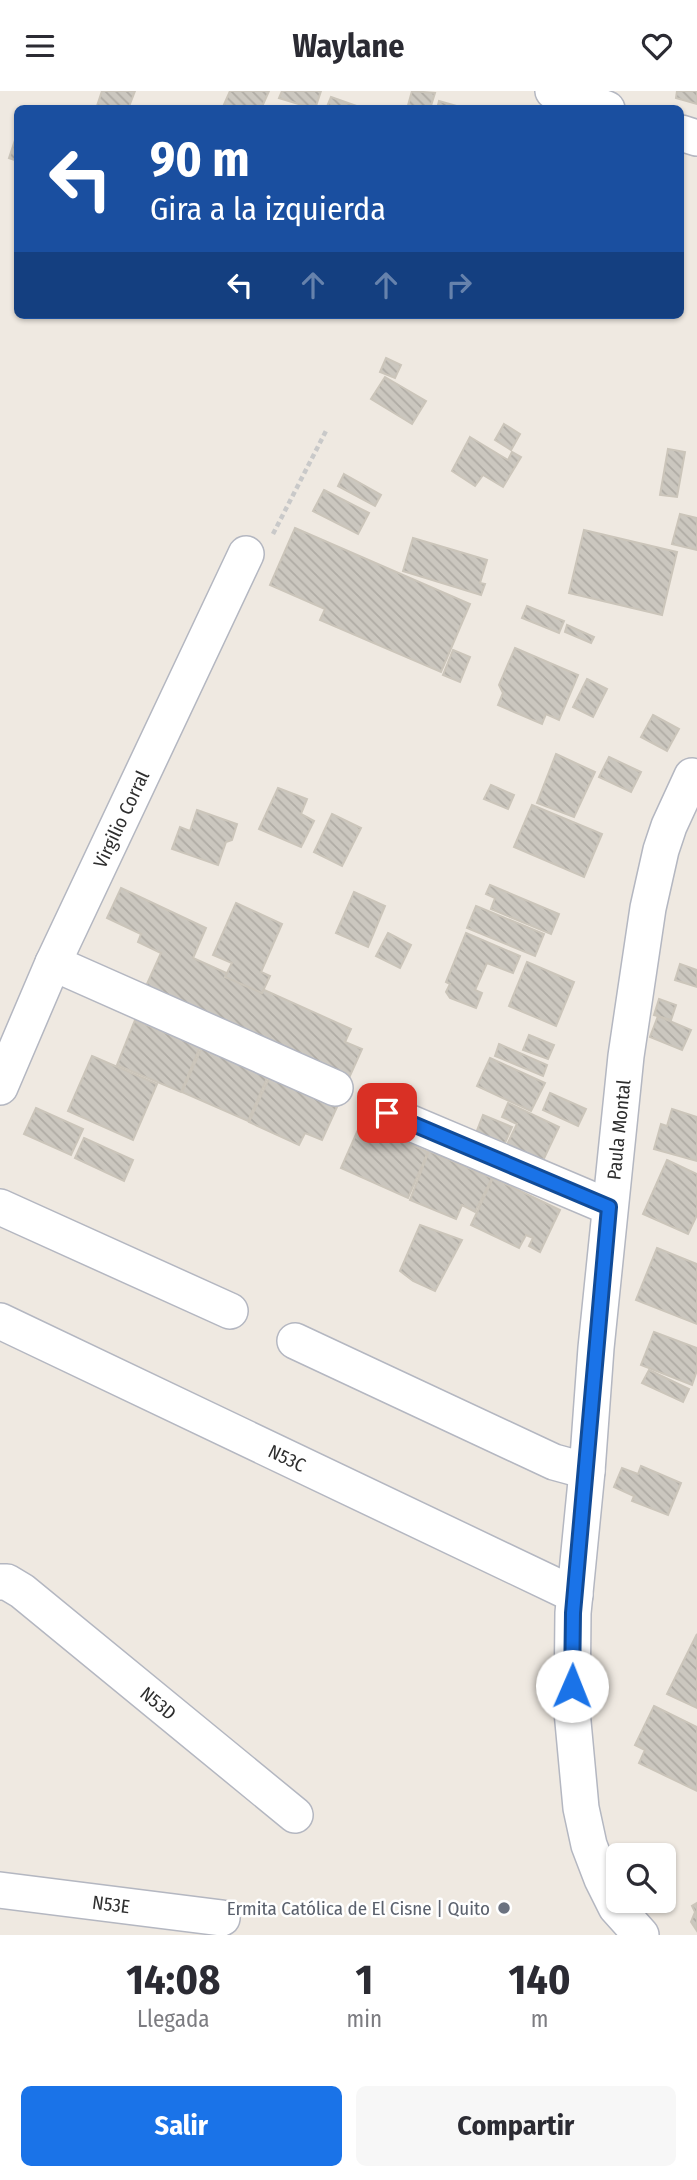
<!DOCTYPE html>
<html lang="es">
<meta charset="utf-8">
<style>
:root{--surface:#fff;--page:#f7f7f7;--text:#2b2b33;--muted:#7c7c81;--accent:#1a73e8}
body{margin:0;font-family:"Fira Sans Condensed",sans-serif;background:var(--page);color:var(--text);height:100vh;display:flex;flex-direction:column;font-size:26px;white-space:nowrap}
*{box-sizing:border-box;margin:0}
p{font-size:23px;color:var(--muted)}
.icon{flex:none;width:38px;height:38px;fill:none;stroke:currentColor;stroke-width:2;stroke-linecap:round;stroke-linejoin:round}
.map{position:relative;height:1844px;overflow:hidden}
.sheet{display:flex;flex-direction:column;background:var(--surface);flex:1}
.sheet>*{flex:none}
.banner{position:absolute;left:14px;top:14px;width:670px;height:214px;border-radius:10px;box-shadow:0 2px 5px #0004;background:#1a4fa0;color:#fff;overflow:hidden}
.fabs{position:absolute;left:606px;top:1752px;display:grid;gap:14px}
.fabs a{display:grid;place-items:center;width:70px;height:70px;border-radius:10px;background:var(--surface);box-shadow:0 2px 5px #0004;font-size:35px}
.pin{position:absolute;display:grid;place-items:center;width:60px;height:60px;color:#fff;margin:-30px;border-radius:14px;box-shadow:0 4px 10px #0006}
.me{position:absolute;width:77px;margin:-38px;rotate:1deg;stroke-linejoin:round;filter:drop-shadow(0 0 5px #0008)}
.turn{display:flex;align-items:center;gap:24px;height:147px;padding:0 21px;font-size:32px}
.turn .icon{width:91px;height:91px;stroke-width:2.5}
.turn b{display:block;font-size:49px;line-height:60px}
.lanes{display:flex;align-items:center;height:66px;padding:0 21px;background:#0003;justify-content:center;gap:35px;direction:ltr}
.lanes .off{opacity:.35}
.eta{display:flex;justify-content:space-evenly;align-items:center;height:119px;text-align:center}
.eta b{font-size:42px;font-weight:700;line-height:49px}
.primary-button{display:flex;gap:14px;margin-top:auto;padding:14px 21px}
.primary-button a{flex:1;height:80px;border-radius:10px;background:var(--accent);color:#fff;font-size:28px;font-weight:700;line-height:80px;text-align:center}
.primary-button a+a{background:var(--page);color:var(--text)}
header{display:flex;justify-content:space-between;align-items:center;height:91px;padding:0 21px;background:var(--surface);font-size:32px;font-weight:700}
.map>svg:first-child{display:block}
.building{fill:url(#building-back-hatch);stroke:#cbc5ba;stroke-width:2}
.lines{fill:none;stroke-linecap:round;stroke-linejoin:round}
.street-casing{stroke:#b4b7c1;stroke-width:38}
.path{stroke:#c9c9c9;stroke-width:4.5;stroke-dasharray:5 3.5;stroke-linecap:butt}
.street{stroke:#fff;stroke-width:35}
.route-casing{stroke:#114b97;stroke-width:18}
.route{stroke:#1a73e8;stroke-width:12}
.worship-dot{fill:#6b7280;stroke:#fff;stroke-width:2.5}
.labels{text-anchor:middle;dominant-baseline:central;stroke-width:5;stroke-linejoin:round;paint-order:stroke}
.street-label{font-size:19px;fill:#2e2e2e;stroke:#fff}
.worship-label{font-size:19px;fill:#5b616d;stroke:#fff;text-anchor:end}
</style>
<header><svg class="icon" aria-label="menu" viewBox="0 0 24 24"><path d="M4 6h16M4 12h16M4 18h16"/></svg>Waylane<svg class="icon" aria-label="heart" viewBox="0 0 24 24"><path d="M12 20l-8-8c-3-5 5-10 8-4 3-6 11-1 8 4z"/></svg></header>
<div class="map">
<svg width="697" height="1844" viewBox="0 0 697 1844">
<defs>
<pattern id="building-back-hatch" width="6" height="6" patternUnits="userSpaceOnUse" patternTransform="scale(1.75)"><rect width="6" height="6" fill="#cbc7bf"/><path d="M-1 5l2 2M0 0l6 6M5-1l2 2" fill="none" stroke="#afaba4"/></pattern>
</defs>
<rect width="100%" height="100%" fill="#efe9e1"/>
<g class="building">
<polygon points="102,0 135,0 128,18 96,18"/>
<polygon points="230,0 269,0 261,18 248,15 247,18 222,18"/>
<polygon points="282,0 321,0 315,18 279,7"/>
<polygon points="412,0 435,2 430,18 407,18"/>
<polygon points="677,0 697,0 697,13 676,7"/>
<polygon points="331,6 365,18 326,18"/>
<polygon points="439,10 467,18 437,18"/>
<polygon points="18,40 18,70 9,67"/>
<polygon points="386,267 401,274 395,287 380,281"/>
<polygon points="385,286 426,310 412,333 371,308"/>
<polygon points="504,333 520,343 511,359 495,349"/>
<polygon points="470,346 508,369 512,361 521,366 503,396 483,384 475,395 452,380"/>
<polygon points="668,358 685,361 677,406 660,404"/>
<polygon points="344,383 381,404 375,415 338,395"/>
<polygon points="324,399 369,422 358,443 313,420"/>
<polygon points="680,423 697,427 697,459 672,453"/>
<polygon points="295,437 470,513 441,581 320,529 325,518 270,494"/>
<polygon points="584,439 677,461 662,524 569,502"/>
<polygon points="413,447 487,469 480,492 485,493 481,504 403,480"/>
<polygon points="527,515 564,530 559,542 522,527"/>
<polygon points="567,534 594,546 591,552 565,541"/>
<polygon points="515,557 578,584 559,629 546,623 542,633 498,614 503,602 499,594"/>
<polygon points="453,559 470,566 460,591 443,584"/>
<polygon points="587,588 607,598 593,626 573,616"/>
<polygon points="653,624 679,638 667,660 641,646"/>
<polygon points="556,663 595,681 574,726 537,712"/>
<polygon points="609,666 641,681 631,701 599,686"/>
<polygon points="491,694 514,704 508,718 484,708"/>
<polygon points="278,697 307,708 301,723 314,730 301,756 259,738"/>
<polygon points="532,714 602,743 584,786 514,756"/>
<polygon points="197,719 237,733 232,749 226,751 218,774 172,758 180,736 190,740"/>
<polygon points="332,723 361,737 342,775 314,761"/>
<polygon points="490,794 559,823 551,843 491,818 495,807 486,803"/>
<polygon points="121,797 206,837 193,867 351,938 345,951 362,958 345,996 142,904 161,862 138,851 141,843 107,827"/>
<polygon points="354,801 385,815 368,856 336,842"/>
<polygon points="236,812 282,833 261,881 270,885 262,902 225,886 232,872 213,864"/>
<polygon points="476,815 544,843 535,865 467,837"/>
<polygon points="388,842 411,854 400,877 376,865"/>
<polygon points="466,842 520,865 513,882 487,872 475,899 482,902 476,917 450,907 446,901 450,893 446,891"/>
<polygon points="527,871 574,891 556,935 509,915"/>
<polygon points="680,873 697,879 697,896 675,889"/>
<polygon points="659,908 676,914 671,929 654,924"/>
<polygon points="658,925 691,939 682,959 650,946"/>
<polygon points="135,929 200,956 181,1001 117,974"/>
<polygon points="529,944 554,954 548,968 523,959"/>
<polygon points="499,953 547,974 543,985 495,965"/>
<polygon points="202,956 268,985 248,1030 182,1001"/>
<polygon points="92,965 157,993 133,1049 68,1020"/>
<polygon points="490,967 545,992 531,1020 477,995"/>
<polygon points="270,985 337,1016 322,1049 305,1042 299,1054 249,1031"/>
<polygon points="550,1002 586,1018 578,1035 543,1019"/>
<polygon points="508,1012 559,1036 539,1078 503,1062 517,1033 502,1026"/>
<polygon points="36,1017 83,1038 71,1064 24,1043"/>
<polygon points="672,1018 697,1026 697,1070 654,1058 661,1033 667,1035"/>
<polygon points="483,1024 512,1036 501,1061 473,1050"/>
<polygon points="361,1032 428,1061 408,1107 341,1077"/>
<polygon points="84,1047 133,1069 124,1090 75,1067"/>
<polygon points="429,1060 492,1087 475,1121 462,1114 456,1128 410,1109"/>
<polygon points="667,1069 697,1083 697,1124 688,1143 643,1123"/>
<polygon points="493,1087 560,1119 540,1161 529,1155 533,1147 526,1144 519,1157 471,1134"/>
<polygon points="420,1134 462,1149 435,1200 413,1190 400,1180"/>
<polygon points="657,1157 697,1173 697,1233 636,1209"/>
<polygon points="654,1241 697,1257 697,1279 692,1294 641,1274"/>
<polygon points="649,1279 689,1298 683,1311 642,1292"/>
<polygon points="641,1375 681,1392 668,1424 632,1410 634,1405 614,1396 622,1377 638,1383"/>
<polygon points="697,1543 697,1617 667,1603"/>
<polygon points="654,1615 697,1636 697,1700 639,1672 645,1659 635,1654"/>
<polygon points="697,1812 697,1840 691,1831 695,1821 692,1815"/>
</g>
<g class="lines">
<g class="street-casing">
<g id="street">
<polyline points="553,0 607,18"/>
<polyline points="681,42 697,47"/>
<polyline points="53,872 335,997"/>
<path id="s1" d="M 0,996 L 53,872 L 246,463"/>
<polyline points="387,1022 609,1116"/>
<polyline points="0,1116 230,1220"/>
<path id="s2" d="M 0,1230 L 575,1504"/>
<polyline points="295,1250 554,1371 587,1380"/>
<path id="s3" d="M 0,1491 L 7,1491 L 22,1500 L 295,1724"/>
<path id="s4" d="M 0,1799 L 222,1827"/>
<path id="s5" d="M 641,1844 L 616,1816 L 602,1788 L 589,1754 L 581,1717 L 572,1620 L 573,1522 L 587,1380 L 596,1257 L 626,965 L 648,817 L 661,759 L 669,735 L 692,685"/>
</g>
</g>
<polyline class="path" points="273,443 327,338"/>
<use href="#street" class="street"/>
</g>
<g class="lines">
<g class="route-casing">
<polyline id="route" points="387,1022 609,1116 573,1522 572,1595"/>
</g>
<use href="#route" class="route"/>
</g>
<circle class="worship-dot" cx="504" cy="1817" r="7"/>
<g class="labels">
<g class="street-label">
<text stroke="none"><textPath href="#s1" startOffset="294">Virgilio Corral</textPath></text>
<text stroke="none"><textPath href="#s5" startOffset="824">Paula Montal</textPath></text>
<text stroke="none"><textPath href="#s2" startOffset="318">N53C</textPath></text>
<text stroke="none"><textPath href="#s3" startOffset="201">N53D</textPath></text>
<text stroke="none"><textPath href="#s4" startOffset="112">N53E</textPath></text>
</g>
<g class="worship-label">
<text x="490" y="1817">Ermita Católica de El Cisne | Quito</text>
</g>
</g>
</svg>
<div class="fabs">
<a><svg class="icon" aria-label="search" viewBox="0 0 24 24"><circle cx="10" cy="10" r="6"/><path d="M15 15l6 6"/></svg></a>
</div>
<div class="pin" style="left:387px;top:1022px;background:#d93025"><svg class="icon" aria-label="arrive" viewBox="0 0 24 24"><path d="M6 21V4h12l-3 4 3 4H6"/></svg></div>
<svg class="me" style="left:572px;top:1595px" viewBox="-20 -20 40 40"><circle r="19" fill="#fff"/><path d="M0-13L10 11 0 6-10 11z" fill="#1a73e8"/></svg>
<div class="banner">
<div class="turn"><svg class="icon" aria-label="left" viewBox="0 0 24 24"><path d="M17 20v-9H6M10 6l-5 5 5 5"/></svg><div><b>90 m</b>Gira a la izquierda</div></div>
<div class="lanes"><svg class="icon" aria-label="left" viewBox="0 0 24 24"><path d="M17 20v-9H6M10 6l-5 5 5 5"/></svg><svg class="icon off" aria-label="ahead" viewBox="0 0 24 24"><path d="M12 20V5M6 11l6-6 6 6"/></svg><svg class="icon off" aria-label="ahead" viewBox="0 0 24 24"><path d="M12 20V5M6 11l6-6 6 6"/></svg><svg class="icon off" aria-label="right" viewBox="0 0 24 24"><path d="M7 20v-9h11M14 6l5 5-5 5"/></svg></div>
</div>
</div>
<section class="sheet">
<div class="eta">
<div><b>14:08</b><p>Llegada</p></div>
<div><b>1</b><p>min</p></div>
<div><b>140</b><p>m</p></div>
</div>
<div class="primary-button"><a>Salir</a><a>Compartir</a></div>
</section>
